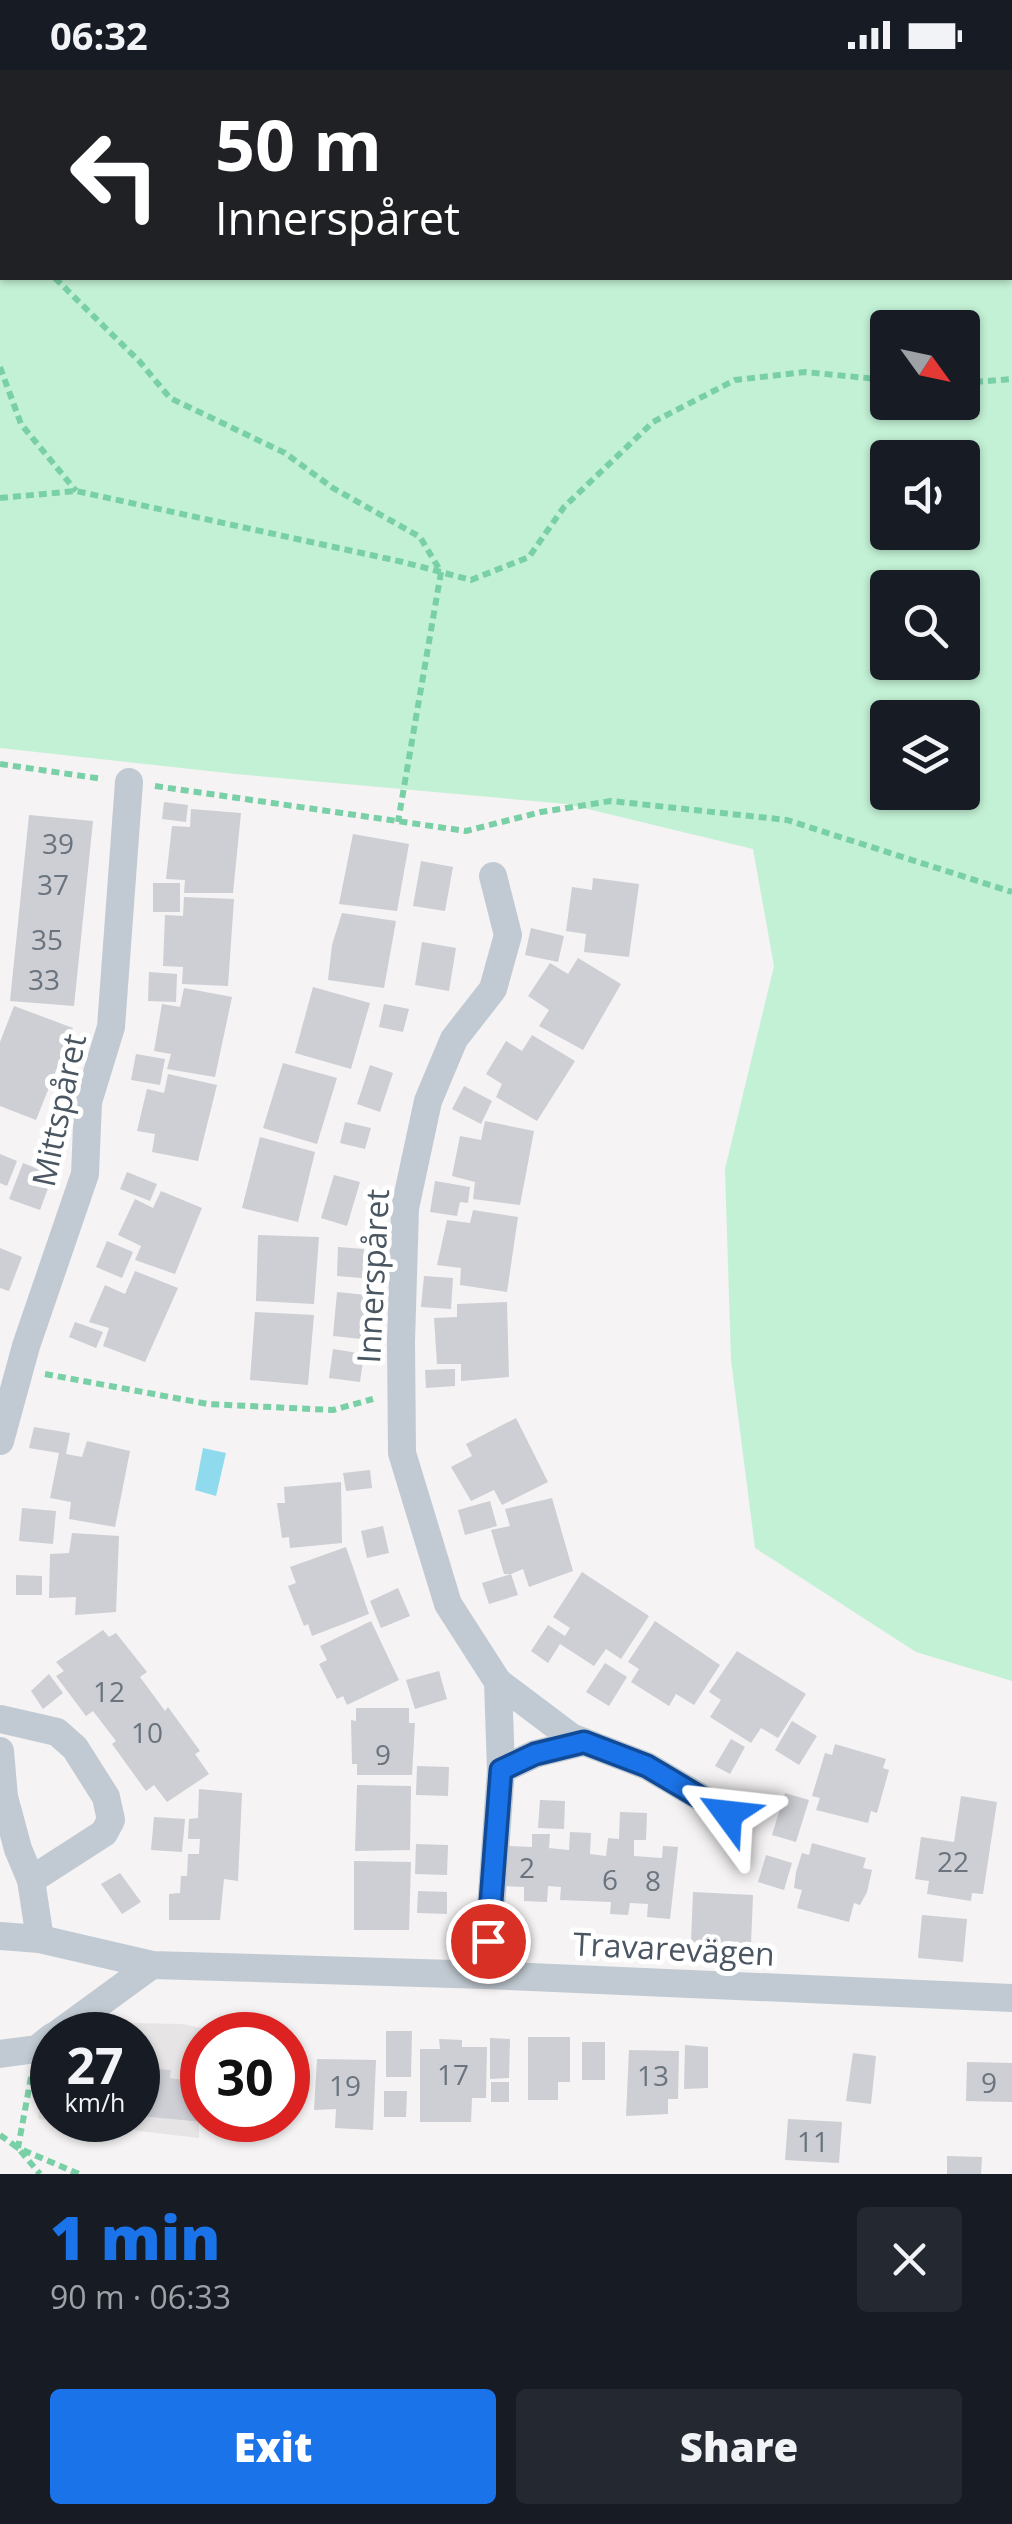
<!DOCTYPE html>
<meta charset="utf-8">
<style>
:root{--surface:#171b24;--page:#242831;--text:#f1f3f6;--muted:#9ea1a6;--accent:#1a73e8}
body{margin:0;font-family:"Open Sans",sans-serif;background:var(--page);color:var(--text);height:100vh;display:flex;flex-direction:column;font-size:38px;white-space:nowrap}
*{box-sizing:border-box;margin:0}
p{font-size:32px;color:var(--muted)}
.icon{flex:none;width:55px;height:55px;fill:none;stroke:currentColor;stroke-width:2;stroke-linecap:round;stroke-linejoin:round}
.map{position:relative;height:2104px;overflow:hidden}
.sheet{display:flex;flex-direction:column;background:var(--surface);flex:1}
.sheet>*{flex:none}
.guide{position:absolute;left:0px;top:0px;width:1012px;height:210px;box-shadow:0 2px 8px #0004;background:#202124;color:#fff;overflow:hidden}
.needle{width:65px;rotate:123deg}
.controls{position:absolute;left:870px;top:240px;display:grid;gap:20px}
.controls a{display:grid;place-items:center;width:110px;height:110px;border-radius:10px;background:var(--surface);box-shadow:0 2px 8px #0004;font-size:50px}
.speed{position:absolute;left:30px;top:1942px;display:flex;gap:20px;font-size:50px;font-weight:700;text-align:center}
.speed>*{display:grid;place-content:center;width:130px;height:130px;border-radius:50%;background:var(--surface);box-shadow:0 2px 8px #0004;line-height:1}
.speed small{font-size:25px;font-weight:400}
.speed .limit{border:15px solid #d22;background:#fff;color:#111}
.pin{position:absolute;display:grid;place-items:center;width:85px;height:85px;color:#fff;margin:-42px;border:5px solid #fff;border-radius:50%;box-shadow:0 2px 10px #0007}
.me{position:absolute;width:110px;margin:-55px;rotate:300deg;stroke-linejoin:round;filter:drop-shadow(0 0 8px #0008)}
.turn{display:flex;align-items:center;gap:35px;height:210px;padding:0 50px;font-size:45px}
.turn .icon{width:130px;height:130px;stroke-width:2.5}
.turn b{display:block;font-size:70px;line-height:85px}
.round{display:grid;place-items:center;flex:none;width:105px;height:105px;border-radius:10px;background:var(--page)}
.overview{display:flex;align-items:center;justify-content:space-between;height:170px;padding:0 50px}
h1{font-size:60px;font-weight:800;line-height:75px;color:var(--accent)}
.action{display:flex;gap:20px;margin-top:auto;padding:20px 50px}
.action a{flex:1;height:115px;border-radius:10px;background:var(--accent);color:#fff;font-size:40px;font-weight:800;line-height:115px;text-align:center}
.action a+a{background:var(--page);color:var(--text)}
.status{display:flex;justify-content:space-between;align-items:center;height:70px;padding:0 50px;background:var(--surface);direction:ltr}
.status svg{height:28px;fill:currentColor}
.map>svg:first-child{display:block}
.education{fill:#e6e4e5}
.green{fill:#c3f1d5;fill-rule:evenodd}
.water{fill:#90daee}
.building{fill:#cdcfd5}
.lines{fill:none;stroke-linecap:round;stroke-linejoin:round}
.path{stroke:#7ad0a6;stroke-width:6;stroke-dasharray:8 5;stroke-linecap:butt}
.minor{stroke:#c1cad2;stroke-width:28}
.route-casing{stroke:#114b97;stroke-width:25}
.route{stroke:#1a73e8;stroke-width:18}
.labels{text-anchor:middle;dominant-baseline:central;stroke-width:10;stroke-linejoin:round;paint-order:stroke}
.number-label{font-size:28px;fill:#6b747e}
.street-label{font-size:32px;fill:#4a5661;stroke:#fff}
</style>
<div class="status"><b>06:32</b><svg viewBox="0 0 49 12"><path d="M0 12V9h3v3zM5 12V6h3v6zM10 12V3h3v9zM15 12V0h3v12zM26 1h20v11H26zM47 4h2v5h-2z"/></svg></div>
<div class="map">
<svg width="1012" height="2104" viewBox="0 0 1012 2104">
<rect width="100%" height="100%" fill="#f5f3f3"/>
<g class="education">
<polygon points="131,1953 182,1954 206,1959 202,1965 202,2012 170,2008 170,2000 138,1997 138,1965 113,1965"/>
<polygon points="52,2012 52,2050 138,2050 138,2046 199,2052 199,2068 38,2049 41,2022"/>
</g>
<path class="green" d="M 0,0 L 1012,0 L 1012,1611 L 916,1582 L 755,1478 L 731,1290 L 725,1099 L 774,896 L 753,779 L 567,734 L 236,704 L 0,678 ZM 2,2 L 1010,2 L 1010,208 L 2,208 ZM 888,258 L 962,258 L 962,332 L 888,332 ZM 888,388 L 962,388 L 962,462 L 888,462 ZM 888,518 L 962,518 L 962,592 L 888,592 ZM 888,648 L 962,648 L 962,722 L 888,722 Z"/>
<polygon class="water" points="203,1378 226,1383 216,1426 195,1420"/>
<g class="building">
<polygon points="164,732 188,735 186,752 162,749"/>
<polygon points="191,739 241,743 233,823 184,823 185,810 166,809 172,756 190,757"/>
<polygon points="29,745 93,751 74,936 10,931"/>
<polygon points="353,764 409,774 397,841 339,834"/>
<polygon points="421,791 453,797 445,841 413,836"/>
<polygon points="593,808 639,814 629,887 584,882 586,864 566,861 572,817 592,820"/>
<rect x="153" y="813" width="27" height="29"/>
<polygon points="184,827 234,829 228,916 182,914 183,897 163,896 165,845 183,846"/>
<polygon points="342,843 396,851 384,918 328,910 332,875"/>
<polygon points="531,858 564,866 558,892 525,885"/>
<polygon points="422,872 456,878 449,921 415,915"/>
<polygon points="578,888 621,914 583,980 539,956 549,940 528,926 550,893 568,904"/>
<polygon points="149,902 177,904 176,932 148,931"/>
<polygon points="313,917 370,933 351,999 295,983"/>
<polygon points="184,918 232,927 215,1007 167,999 171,984 154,981 162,934 180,937"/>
<polygon points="384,934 409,939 403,962 379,957"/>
<polygon points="14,936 73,958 36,1050 0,1036 0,972"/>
<polygon points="532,965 575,991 537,1051 496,1027 502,1014 486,1004 506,971 522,981"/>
<polygon points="136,984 165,989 160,1015 131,1010"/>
<polygon points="283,993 337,1008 317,1074 263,1058"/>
<polygon points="370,995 393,1003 380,1042 357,1034"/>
<polygon points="168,1004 217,1015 198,1091 152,1082 155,1064 137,1061 147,1019 164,1023"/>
<polygon points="464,1016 492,1031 481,1054 452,1039"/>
<polygon points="485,1051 534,1061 520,1135 473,1129 475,1112 452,1106 460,1066 481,1070"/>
<polygon points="345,1052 371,1058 365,1079 340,1073"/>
<polygon points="260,1067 315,1082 298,1152 242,1138"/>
<polygon points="0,1084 17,1091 7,1116 0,1113"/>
<polygon points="23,1093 53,1105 40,1140 9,1129"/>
<polygon points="127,1102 157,1114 150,1131 120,1119"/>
<polygon points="334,1105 360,1112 347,1156 321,1148"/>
<polygon points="435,1111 470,1117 468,1133 460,1132 457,1146 430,1142"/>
<polygon points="161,1121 202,1138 175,1204 135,1190 141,1176 118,1165 135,1129 153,1138"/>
<polygon points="473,1140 518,1147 507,1222 460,1215 461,1198 437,1195 447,1150 470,1153"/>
<polygon points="258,1165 319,1167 314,1234 256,1231"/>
<polygon points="107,1171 133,1182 122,1208 96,1197"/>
<polygon points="338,1177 364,1179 362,1208 337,1206"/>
<polygon points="0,1178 22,1187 9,1221 0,1218"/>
<polygon points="135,1201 178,1218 145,1292 103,1276 109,1258 89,1252 105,1215 125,1224"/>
<polygon points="424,1206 453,1208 451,1239 421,1237"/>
<polygon points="337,1222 366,1225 361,1269 333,1266"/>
<polygon points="507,1232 509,1307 461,1311 461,1294 437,1294 434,1248 457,1247 457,1234"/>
<polygon points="255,1242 314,1245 308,1315 250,1310"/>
<polygon points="75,1252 103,1262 96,1278 69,1267"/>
<polygon points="333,1279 364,1284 360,1312 329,1308"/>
<polygon points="455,1299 455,1316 426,1318 425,1300"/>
<polygon points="516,1348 548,1412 502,1435 494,1420 471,1431 451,1397 472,1386 466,1374"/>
<polygon points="34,1357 70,1363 66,1384 82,1387 87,1371 130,1381 115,1457 69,1449 71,1432 50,1428 59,1383 29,1378"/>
<polygon points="370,1400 372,1418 346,1421 343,1403"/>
<polygon points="341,1412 342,1473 290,1478 289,1467 282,1468 277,1433 285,1433 284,1417"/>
<polygon points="552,1428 573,1501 529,1517 523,1499 511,1504 518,1525 489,1534 482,1513 511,1504 504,1504 491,1460 510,1456 505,1439"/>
<polygon points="490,1431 497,1456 465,1465 458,1440"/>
<polygon points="22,1438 56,1441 53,1474 19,1471"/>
<polygon points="383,1456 389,1483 367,1488 361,1461"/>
<polygon points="72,1463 119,1466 116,1542 75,1545 76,1527 49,1528 50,1484 69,1483"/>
<polygon points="346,1477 369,1544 312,1566 308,1554 304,1556 288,1516 296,1513 290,1497"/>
<polygon points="582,1502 649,1546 621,1589 606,1579 594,1596 560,1574 548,1593 531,1581 548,1555 565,1566 570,1558 553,1547"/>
<polygon points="16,1505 42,1506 42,1525 16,1525"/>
<polygon points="398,1518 410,1546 381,1558 370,1531"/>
<polygon points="371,1551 399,1610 347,1635 343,1626 337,1629 319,1594 327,1590 320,1576"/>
<polygon points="655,1551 720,1595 694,1635 676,1624 669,1636 631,1612 639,1599 628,1592"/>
<polygon points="103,1560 109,1567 116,1563 147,1602 140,1607 165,1641 168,1637 200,1681 195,1684 209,1704 167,1732 154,1715 146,1721 112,1674 116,1671 93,1641 86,1646 56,1606 64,1601 56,1592"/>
<polygon points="737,1581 806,1624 778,1668 761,1658 751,1673 710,1647 721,1630 709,1622"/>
<polygon points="605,1593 627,1607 609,1636 586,1622"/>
<polygon points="439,1601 447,1629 415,1639 406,1610"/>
<polygon points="49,1604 63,1623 43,1639 31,1621"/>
<polygon points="356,1638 409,1638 409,1653 415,1653 412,1705 357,1705 357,1694 352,1694 351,1650 356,1651"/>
<polygon points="792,1651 817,1666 799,1695 775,1680"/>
<polygon points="731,1669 745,1677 730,1704 715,1696"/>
<polygon points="835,1674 886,1689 883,1698 889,1700 877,1743 871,1741 868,1753 816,1740 820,1728 812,1726 825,1683 832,1685"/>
<polygon points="417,1696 449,1697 448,1726 416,1725"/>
<polygon points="357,1715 411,1716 410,1780 355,1781"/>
<polygon points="199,1719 242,1723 238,1811 224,1809 220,1850 169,1850 169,1824 180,1823 181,1806 187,1806 188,1784 199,1784 200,1769 188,1769 189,1749 198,1748"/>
<polygon points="785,1723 809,1730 796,1772 772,1765"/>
<polygon points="961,1726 997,1732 983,1824 972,1823 971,1831 927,1824 929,1811 915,1809 921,1767 954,1772"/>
<polygon points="540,1730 565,1731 564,1759 538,1758"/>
<polygon points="620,1742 647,1743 646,1770 634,1770 634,1786 662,1788 663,1776 678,1777 670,1849 647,1847 648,1834 630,1833 628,1845 610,1844 611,1832 560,1830 561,1817 548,1816 547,1832 524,1831 524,1817 505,1816 506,1776 532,1777 532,1764 550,1764 549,1778 569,1780 570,1762 591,1763 590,1784 606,1786 608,1768 619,1769"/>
<polygon points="154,1747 185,1749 182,1782 151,1780"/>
<polygon points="812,1773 866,1788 863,1798 872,1800 867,1822 860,1835 854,1833 849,1852 797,1838 802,1820 794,1818 796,1802 802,1783 809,1785"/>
<polygon points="416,1774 448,1775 447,1805 415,1804"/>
<polygon points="766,1785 792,1793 784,1820 758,1812"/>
<polygon points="354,1791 411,1792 409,1860 354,1860"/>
<polygon points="120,1803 141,1832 122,1844 101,1814"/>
<polygon points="418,1821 447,1822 447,1844 417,1843"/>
<polygon points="693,1822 753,1825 751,1875 691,1872"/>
<polygon points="922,1845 967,1849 963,1892 918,1888"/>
<polygon points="386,1961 412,1961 411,2007 386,2007"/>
<polygon points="528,1967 570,1967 570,2012 558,2012 558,2030 528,2030"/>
<polygon points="490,1968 510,1969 509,2008 490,2009"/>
<polygon points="439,1969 462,1970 462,1977 487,1977 486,2028 472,2028 471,2052 420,2052 420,1979 440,1979"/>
<rect x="582" y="1972" width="23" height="38"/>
<polygon points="685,1975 708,1977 708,2018 684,2019"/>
<polygon points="629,1980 679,1981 678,2029 668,2029 668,2044 626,2046"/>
<polygon points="853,1983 876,1986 871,2034 846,2031"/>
<polygon points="317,1989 376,1990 373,2060 335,2058 336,2039 314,2040"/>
<polygon points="967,1992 1012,1993 1012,2032 966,2031"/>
<polygon points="138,1997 171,2000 170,2008 202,2012 202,2052 138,2046"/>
<rect x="491" y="2012" width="18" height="20"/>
<polygon points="384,2021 407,2021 406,2047 384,2047"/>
<polygon points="788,2049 842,2052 839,2093 785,2090"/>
<polygon points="207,2050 274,2050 274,2059 207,2053"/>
<polygon points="947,2086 982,2087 981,2104 947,2104"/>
</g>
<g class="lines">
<g class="path">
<polyline points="821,0 851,2"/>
<polyline points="16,2 19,0"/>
<polyline points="299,2 306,0"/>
<polyline points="0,16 2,14"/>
<polyline points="0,56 2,56"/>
<polyline points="1010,56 1012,56"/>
<polyline points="0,164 2,166"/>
<polyline points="55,208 140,292 170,328 285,383 333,418 420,467 441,502 398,752"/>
<polyline points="0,297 21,354 76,421"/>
<polyline points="962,313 1012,309"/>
<polyline points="0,428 76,421 403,492 471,510 529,487 564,437 653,352 735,310 805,302 888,310"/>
<polyline points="0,694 103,709"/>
<polyline points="155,716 466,761 541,742 611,731 787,750 1012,822"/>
<polyline points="45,1304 208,1334 333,1340 373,1329"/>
<polyline points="31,2007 18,2078 79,2104"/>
<polyline points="0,2065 18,2078 40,2104"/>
</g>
<g class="minor">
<polyline points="0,1371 26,1276 85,1104 88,1032 111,957 129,712"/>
<polyline points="498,1612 571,1667 647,1696 729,1744"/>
<polyline points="0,1649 57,1662 75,1678 106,1727 111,1750 104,1763 31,1810"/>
<polyline points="0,1681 4,1727 18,1779 31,1810 40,1869"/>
<polyline points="501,1700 535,1684 584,1672"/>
<polyline points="0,1866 40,1869 152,1895 486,1905 1012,1928"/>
<polyline points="486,1905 501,1700 498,1612 448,1534 402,1383 401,1272 405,1138 428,1031 454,969 493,919 508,865 493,806"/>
<polyline points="56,1965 152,1895"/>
<polyline points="0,1984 37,1979 52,1967"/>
</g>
</g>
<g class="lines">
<g class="route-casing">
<polyline id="route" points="488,1871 501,1700 535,1684 584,1672 647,1696 728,1744"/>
</g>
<use href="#route" class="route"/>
</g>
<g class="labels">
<g class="number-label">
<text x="58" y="773">39</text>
<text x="53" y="814">37</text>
<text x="47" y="869">35</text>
<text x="44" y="909">33</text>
<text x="109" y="1621">12</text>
<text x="147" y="1662">10</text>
<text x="383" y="1684">9</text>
<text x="953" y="1791">22</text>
<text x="527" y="1797">2</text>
<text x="610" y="1809">6</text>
<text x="653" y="1810">8</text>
<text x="453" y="2004">17</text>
<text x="653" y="2005">13</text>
<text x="989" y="2012">9</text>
<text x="345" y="2015">19</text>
<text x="813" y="2071">11</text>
</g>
<g class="street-label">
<text transform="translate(58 1040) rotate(-78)">Mittspåret</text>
<text transform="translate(372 1206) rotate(-87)">Innerspåret</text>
<text transform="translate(674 1878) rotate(3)">Travarevägen</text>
</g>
</g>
</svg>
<div class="controls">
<a><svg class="needle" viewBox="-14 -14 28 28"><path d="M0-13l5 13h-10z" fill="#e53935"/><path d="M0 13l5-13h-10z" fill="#9ea1a6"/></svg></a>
<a><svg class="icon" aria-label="sound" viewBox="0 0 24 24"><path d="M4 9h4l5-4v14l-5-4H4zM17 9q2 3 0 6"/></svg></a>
<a><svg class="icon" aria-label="search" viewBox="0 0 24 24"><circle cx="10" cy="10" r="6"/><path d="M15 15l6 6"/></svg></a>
<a><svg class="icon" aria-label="layers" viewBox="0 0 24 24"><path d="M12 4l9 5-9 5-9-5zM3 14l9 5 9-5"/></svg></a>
</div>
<div class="speed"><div>27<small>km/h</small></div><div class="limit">30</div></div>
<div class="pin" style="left:488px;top:1871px;background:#d93025"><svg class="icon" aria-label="arrive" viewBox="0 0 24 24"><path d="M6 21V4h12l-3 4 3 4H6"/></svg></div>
<svg class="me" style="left:728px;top:1744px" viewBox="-20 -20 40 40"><path d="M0-17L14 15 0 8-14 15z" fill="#1a73e8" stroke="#fff" stroke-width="4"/></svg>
<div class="guide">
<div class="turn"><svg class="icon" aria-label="left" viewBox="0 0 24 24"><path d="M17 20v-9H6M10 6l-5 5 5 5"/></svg><div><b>50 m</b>Innerspåret</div></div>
</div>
</div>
<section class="sheet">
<div class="overview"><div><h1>1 min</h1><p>90 m · 06:33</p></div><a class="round"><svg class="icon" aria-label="close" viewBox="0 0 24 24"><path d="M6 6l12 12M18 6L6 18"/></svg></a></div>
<div class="action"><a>Exit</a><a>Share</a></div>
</section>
